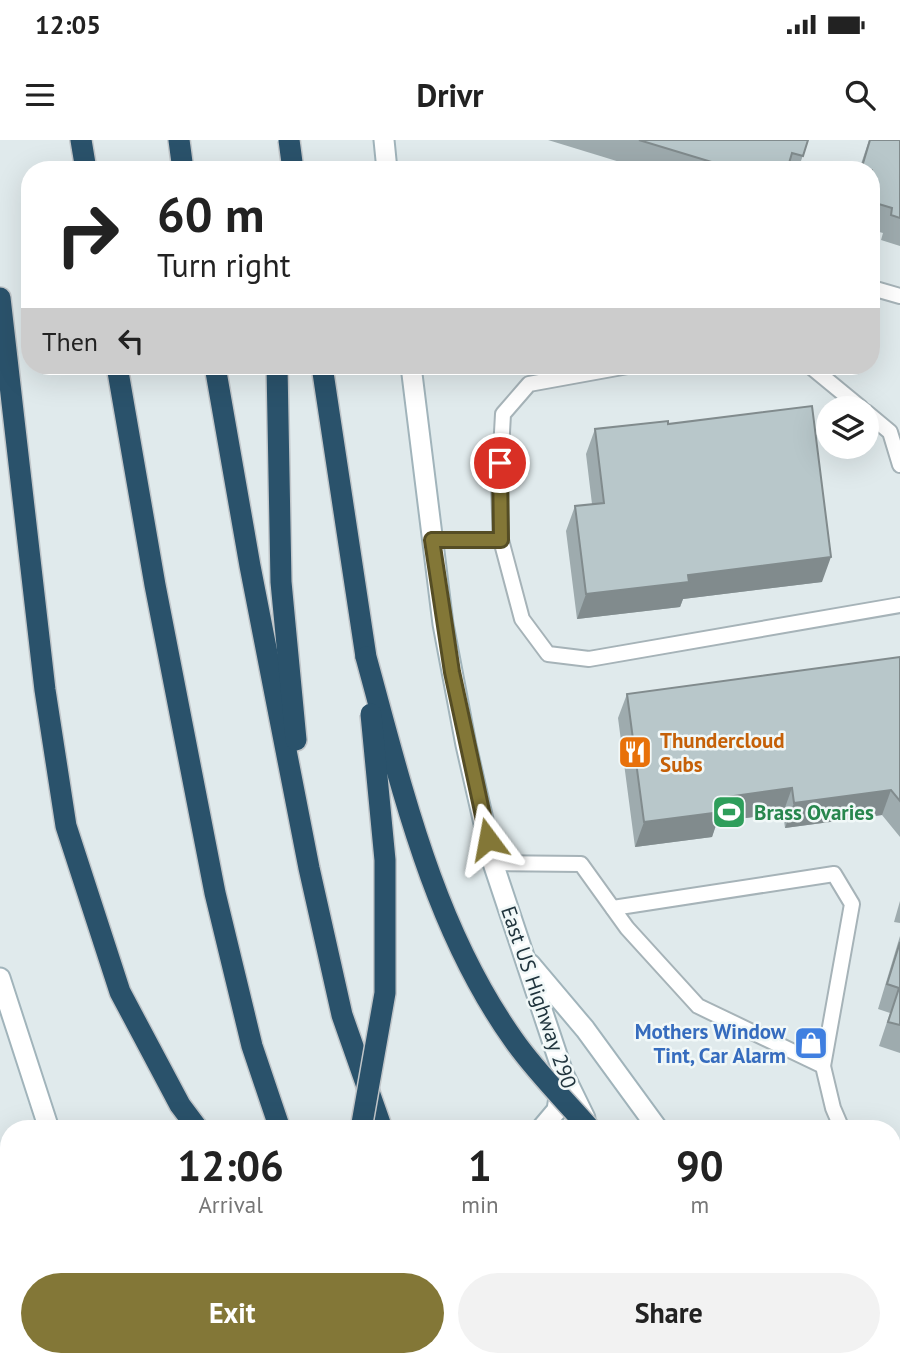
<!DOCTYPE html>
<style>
:root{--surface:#fff;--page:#f2f2f2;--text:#222;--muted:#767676;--accent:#837737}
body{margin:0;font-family:"PT Sans",sans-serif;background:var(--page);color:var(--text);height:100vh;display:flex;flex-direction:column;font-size:26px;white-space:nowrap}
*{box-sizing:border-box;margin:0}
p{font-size:23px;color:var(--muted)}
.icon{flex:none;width:38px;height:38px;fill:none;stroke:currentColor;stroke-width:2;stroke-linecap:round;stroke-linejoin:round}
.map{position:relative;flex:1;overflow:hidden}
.drawer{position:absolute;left:0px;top:980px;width:901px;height:247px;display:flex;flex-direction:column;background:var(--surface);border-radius:28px 28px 0 0;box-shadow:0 7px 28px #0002}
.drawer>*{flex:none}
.guide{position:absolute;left:21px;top:21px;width:859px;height:214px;border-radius:28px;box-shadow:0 7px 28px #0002;background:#fff;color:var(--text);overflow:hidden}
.buttons{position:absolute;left:816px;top:256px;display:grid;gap:14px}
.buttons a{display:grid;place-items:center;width:63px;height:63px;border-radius:50%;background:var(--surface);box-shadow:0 7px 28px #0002;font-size:35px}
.pin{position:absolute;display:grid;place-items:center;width:60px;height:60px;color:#fff;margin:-30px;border:4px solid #fff;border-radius:50%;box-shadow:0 2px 7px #0007}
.me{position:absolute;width:77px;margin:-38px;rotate:347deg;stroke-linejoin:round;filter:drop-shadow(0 0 5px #0008)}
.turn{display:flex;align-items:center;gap:24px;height:147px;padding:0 21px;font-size:32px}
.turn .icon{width:91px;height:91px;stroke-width:2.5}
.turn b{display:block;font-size:49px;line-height:60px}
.then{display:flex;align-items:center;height:66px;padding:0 21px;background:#0003;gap:14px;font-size:26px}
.eta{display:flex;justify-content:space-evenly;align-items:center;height:119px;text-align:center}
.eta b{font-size:42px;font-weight:700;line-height:49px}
.primary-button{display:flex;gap:14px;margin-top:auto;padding:14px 21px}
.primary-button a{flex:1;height:80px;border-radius:42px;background:var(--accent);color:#fff;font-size:28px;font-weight:700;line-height:80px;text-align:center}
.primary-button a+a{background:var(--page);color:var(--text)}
.status{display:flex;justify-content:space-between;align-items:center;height:49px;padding:0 35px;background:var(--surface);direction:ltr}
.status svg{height:19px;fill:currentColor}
header{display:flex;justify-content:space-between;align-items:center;height:91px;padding:0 21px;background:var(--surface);font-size:32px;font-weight:700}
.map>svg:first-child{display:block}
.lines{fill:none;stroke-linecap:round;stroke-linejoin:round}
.service-casing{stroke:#a6b3b8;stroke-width:18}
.secondary-casing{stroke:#a1b4bb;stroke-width:23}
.motorway-casing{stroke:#c1c6c9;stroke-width:24}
.service{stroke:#fff;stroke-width:14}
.secondary{stroke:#fff;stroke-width:19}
.motorway{stroke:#2a526b;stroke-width:21}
.motorway-bridge-casing{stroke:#c1c6c9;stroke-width:24;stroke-linecap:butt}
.motorway-bridge{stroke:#2a526b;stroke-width:21}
.wall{fill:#9eabae}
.shaded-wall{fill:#818b8d}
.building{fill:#b8c7ca;stroke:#818b8d;stroke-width:2}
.route-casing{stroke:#554d24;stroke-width:18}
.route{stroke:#837737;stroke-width:12}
.labels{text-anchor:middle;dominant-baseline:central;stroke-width:5;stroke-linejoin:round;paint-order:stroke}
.food-label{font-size:21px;font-weight:bold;fill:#c56008;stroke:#f1f8f8;text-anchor:start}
.leisure-label{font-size:21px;font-weight:bold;fill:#27864d;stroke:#f1f8f8;text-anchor:start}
.street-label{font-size:21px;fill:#20343d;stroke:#f1f8f8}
.shop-label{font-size:21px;font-weight:bold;fill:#366cbe;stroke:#f1f8f8;text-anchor:end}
</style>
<div class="status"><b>12:05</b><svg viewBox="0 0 49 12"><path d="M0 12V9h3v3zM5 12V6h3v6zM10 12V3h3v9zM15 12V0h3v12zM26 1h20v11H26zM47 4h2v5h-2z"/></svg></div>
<header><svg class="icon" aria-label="menu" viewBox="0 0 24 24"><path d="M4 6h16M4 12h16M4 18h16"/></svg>Drivr<svg class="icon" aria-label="search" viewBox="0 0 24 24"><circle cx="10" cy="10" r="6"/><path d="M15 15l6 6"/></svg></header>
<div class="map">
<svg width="900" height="1226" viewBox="0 0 900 1226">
<rect width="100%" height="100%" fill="#e0eaec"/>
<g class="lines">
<g class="service-casing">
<g id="service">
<polyline points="872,148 900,156"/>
<polyline points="628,226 529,244 503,274 499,347 501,400 522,479 548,514 589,519 900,465"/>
<polyline points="810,226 861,268"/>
<polyline points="866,272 890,292 900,325"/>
<polyline points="432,400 501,400"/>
<polyline points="493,723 581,724 627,788 698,866 823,926 833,968 842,989"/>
<polyline points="613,768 834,734 852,764 823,926"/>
<polyline points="892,1108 900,1114"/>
</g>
</g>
<g class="secondary-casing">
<g id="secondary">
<polyline points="384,0 387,30"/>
<polyline points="411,226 443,484 466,605 493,723 563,933 585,978"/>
<polyline points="530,824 585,889 658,989"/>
<polyline points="0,838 49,989"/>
<polyline points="541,989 557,970 561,944"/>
<polyline points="0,1141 9,1141"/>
<polyline points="0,1201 9,1209"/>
<polyline points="18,1218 24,1226"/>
<polyline points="129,1218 131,1226"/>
<polyline points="707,1218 711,1226"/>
<polyline points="836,1226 839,1218"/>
</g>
</g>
<g class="motorway-casing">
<g id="motorway">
<polyline points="81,0 86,30"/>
<polyline points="179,0 183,30"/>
<polyline points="0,158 45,550 66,686 120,852 180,965 198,989"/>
<polyline points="117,226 155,445 215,753 252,906 280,989"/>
<polyline points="215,226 250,426 309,728 342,875 382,989"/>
<polyline points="277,226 281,442 296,600"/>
<polyline points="322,226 366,517"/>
<polyline points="892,1164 900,1166"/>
<polyline points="355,1218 359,1226"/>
<polyline points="392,1218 400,1226"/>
<polyline points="462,1218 464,1226"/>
<polyline points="273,1226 278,1218"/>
</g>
</g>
<use href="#service" class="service"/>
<use href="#secondary" class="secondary"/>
<use href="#motorway" class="motorway"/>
<g class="motorway-bridge-casing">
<g id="motorway-bridge">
<polyline points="289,0 293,30"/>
<path d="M 366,517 C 402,648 433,786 513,899 C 535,931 564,959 590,989"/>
<polyline points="361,989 385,853 385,720 371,574"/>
</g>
</g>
<use href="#motorway-bridge" class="motorway-bridge"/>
</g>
<g class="wall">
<polygon points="548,0 808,0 798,30 646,30"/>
<polygon points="869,0 900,0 900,106 881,100 883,93 872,90 872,30 859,30"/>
<polygon points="668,284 822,442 683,459 680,467 577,479 566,391 575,366 592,364 586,314 595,289"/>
<polygon points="900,517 900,697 882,675 785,688 783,673 717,682 712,697 635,707 618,578 627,554"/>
<polygon points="900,761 900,783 894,782"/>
<polygon points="900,796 900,913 879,906 890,873 878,869"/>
</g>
<g class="shaded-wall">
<polygon points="831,417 822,442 683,459 680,467 577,479 586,454 688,435"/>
<polygon points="792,648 783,673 717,682 712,697 635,707 644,682 719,658"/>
<polygon points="891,650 882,675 785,688 794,663"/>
</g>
<g class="building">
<polygon points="639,0 808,0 803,16 792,13 787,30 738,30"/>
<polygon points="870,0 900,0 900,78 891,75 892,68 872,62 872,30 861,30"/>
<polygon points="812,266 831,417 688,435 689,442 586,454 575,366 604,363 595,289 668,281 668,284"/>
<polygon points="900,517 900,661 891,650 794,663 792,648 719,658 721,672 644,682 627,554"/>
<polygon points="900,802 900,885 888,882 899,848 887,844"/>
</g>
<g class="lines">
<g class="route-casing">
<polyline id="route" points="488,699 452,532 432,400 501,400 500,323"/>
</g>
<use href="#route" class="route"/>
</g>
<defs>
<g id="restaurant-square" transform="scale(1.75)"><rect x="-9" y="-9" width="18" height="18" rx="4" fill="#e8710a" stroke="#f1f8f8"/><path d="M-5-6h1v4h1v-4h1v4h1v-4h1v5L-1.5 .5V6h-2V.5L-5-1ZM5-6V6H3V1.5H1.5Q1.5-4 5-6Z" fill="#fff"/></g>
<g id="stadium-square" transform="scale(1.75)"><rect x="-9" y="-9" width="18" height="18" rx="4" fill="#2e9e5b" stroke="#f1f8f8"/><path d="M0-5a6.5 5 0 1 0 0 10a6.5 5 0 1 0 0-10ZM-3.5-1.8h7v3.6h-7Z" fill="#fff"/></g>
<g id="shop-square" transform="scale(1.75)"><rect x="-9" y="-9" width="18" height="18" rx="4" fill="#3f7fe0" stroke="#f1f8f8"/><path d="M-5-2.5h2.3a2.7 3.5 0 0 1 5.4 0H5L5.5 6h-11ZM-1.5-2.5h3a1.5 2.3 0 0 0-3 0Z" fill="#fff"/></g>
</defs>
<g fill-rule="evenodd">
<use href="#restaurant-square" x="635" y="612"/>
<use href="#stadium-square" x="729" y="672"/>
<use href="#shop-square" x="811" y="903"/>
</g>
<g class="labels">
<g class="food-label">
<text x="660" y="600">Thundercloud<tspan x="660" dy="24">Subs</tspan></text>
</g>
<g class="leisure-label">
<text x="754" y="672">Brass Ovaries</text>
</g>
<g class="street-label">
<text transform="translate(539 857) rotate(71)">East US Highway 290</text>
</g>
<g class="shop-label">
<text x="786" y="891">Mothers Window<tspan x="786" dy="24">Tint, Car Alarm</tspan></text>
</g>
</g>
</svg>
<div class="buttons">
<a><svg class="icon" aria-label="layers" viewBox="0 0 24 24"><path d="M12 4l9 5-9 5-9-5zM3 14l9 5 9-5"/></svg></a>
</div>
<div class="pin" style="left:500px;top:323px;background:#d93025"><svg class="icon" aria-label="arrive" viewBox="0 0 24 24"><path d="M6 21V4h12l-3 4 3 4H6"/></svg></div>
<svg class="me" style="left:488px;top:699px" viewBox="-20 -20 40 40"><path d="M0-17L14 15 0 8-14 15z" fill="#837737" stroke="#fff" stroke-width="4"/></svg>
<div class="guide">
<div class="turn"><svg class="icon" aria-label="right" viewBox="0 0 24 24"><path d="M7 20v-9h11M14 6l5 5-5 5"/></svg><div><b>60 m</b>Turn right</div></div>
<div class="then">Then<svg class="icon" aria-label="left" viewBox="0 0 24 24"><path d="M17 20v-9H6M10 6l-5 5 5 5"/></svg></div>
</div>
<section class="drawer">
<div class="eta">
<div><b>12:06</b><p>Arrival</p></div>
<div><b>1</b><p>min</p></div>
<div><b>90</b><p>m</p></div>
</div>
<div class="primary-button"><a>Exit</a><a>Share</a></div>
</section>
</div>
